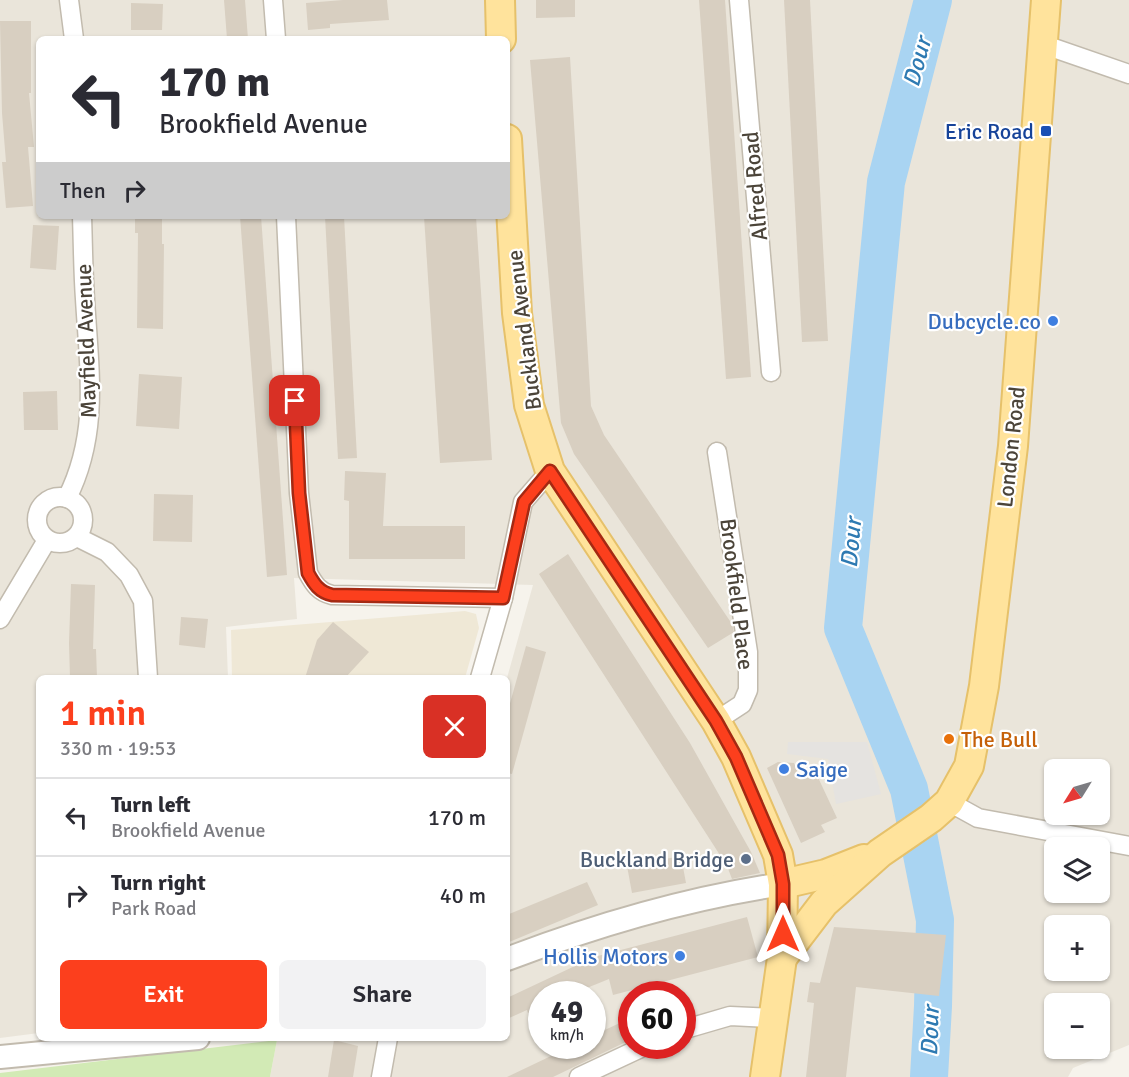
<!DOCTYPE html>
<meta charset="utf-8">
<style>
:root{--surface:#fff;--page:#f2f2f3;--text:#2b2b33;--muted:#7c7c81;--line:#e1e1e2;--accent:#fc3f1d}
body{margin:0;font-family:Signika,sans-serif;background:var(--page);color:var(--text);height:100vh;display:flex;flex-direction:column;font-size:22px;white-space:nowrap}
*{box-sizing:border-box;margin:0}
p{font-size:20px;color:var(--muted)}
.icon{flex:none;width:33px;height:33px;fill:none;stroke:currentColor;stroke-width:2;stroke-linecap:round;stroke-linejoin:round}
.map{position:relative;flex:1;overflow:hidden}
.sheet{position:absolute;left:36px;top:675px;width:474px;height:366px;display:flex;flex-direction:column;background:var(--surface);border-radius:9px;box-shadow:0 2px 4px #0004}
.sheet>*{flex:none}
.hud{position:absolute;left:36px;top:36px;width:474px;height:183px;border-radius:9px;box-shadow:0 2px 4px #0004;background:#fff;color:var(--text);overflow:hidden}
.needle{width:39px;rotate:233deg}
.fabs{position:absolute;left:1044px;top:759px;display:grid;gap:12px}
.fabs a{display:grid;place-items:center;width:66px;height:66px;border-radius:9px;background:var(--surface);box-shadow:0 2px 4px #0004;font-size:30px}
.speed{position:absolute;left:528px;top:981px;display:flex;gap:12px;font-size:30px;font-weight:700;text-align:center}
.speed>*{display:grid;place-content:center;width:78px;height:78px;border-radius:50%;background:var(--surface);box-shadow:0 2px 4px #0004;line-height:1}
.speed small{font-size:15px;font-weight:400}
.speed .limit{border:9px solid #d22;background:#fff;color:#111}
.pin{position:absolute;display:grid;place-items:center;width:51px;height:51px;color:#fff;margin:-26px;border-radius:12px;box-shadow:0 3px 9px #0006}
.me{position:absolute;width:66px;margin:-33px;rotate:0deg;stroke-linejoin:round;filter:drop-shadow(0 0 4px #0008)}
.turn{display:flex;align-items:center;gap:21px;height:126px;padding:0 24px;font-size:27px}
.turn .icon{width:78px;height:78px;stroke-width:2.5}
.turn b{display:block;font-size:42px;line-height:51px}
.then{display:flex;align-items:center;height:57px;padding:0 24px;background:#0003;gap:12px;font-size:22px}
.round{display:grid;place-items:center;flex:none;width:63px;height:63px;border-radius:9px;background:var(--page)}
.overview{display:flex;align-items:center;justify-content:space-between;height:102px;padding:0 24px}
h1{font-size:36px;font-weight:600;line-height:45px;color:var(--accent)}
.primary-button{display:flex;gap:12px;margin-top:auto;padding:12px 24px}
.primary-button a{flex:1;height:69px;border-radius:9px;background:var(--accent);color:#fff;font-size:24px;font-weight:600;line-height:69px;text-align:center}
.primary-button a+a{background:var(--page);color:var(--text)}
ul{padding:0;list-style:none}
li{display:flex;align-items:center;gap:18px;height:78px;padding:0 24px;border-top:2px solid var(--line)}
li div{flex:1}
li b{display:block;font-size:22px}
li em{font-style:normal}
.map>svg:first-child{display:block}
.residential{fill:#eae5da;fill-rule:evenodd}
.education{fill:#efe8d6}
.green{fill:#d2eab5}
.parking{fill:#e5e3e0}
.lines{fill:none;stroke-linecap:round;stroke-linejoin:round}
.river{stroke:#a9d4f2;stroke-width:38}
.building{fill:#d8cfc1}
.minor-casing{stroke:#c2bbae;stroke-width:21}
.tertiary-casing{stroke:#c2bbae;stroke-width:26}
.primary-casing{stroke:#e6c16a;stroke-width:32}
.minor{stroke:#fff;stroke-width:18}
.tertiary{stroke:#fff;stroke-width:22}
.primary{stroke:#ffe39c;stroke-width:28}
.route-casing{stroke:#a42913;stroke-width:15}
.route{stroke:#fc3f1d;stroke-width:10}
.transit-dot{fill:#1a4fb4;stroke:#fff;stroke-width:2}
.shop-dot{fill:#3f7fe0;stroke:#fff;stroke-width:2}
.food-dot{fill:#e8710a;stroke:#fff;stroke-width:2}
.service-dot{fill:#5c6f8a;stroke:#fff;stroke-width:2}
.labels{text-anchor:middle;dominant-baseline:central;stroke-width:4.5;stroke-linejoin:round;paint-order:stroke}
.transit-label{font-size:22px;fill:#164399;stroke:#fff;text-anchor:end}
.street-label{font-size:22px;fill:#4b4439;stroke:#fff}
.shop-label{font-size:22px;fill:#366cbe;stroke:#fff;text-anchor:end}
.food-label{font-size:22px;fill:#c56008;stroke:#fff;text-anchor:start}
.service-label{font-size:22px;fill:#4e5e75;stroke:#fff;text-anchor:end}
.water-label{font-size:24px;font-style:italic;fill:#2e7ab2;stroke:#fff}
</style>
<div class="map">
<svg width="1129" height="1077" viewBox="0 0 1129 1077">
<rect width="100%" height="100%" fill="#f6f3ec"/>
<path class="residential" d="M 0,0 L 1129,0 L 1129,1045 L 1073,1068 L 1068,1077 L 270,1077 L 277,1040 L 309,1038 L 507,1038 L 507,678 L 533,585 L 294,578 L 297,619 L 226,627 L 228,678 L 39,678 L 39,1033 L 0,1038 ZM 39,39 L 507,39 L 507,216 L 39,216 ZM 1054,770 L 1100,770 L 1100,814 L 1054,814 ZM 1054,848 L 1100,848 L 1100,892 L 1054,892 ZM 1054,926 L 1100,926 L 1100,970 L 1054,970 ZM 542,994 L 592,994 L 592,1046 L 542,1046 ZM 632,994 L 682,994 L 682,1046 L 632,1046 ZM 1054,1004 L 1100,1004 L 1100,1048 L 1054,1048 Z"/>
<polygon class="education" points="465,611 476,614 479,628 465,678 232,678 231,630"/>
<polygon class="green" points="277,1040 270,1077 0,1077 0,1073"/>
<polygon class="parking" points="788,742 867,742 881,794 836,804 828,759 787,754"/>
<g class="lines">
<polyline class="river" points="929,1077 933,1006 935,920 909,789 843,628 886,182 933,0"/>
</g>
<g class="building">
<polygon points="224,0 245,0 248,39 227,39"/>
<polygon points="343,0 387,0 389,20 330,24 330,28 308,30 306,3"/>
<polygon points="536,0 575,0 575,17 536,18"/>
<polygon points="699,0 725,0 751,377 726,379"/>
<polygon points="784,0 810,0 828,341 802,342"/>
<polygon points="131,3 163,4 162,30 131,30"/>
<polygon points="0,21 31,21 31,93 29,93 34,147 28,147 33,206 6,208 2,162 6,162 2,113"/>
<polygon points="570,57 591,406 604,435 732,624 734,632 708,648 574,454 561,423 530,60"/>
<polygon points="135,216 162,216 162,244 164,244 163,329 137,328 138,233 135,233"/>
<polygon points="240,216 261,216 287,575 267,577"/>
<polygon points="325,216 344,216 357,458 338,459"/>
<polygon points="424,216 476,216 492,460 440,463"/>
<polygon points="33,225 59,226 56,270 30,268"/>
<polygon points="139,374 182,377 179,429 136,426"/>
<polygon points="57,391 58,430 24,430 23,392"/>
<polygon points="345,471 386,473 383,526 465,526 465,559 349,559 349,501 344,500"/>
<polygon points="154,494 193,495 192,542 153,541"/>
<polygon points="568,554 690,743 751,852 760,873 732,879 727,866 539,574"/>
<polygon points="71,584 95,585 93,649 96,649 97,678 70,678 69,643"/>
<polygon points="181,617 208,619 205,648 179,645"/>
<polygon points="333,622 369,652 345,678 305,678 317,640"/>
<polygon points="526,646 546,652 512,774 507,773 507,714"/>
<polygon points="778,762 794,763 800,778 815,771 837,818 821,825 825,832 801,843 767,768"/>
<polygon points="681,856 686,883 632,893 627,866"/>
<polygon points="587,882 598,905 507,943 507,915"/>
<polygon points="747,917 758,957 613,995 609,979 572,994 542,994 542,1007 528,1013 527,1010 507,1019 507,998 594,957"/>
<polygon points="834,927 946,935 939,996 856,987 846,1077 806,1077 814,1003 807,1002 810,982 820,983"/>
<polygon points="624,1021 632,1035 632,1039 553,1077 507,1077 572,1046 592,1046 592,1036"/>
<polygon points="334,1040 358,1046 353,1077 328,1077"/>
</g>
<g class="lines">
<g class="minor-casing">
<g id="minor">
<polyline points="69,0 74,39"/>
<polyline points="273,0 276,39"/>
<polyline points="739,0 771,372"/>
<polyline points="1042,44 1129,74"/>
<path d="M 286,216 L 299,493 L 308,573 C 314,584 319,592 332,595 L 503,598"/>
<circle cx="60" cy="520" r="23"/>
<path d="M 67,498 C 100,433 89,368 85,299 C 83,271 83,244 82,216"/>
<polyline points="77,537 107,552 129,575 143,601 148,678"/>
<polyline points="0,619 47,540"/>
<polyline points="480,678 503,598 523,502 550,471"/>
<polyline points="716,721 742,704 748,690 748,652 717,452"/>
<polyline points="949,802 978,818 1129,846"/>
<polyline points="682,1030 730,1016 772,1018"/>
<polyline points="381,1077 388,1038"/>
<polyline points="579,1077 645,1046"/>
</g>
</g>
<g class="tertiary-casing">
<g id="tertiary">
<path d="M 507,959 C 596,925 688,898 783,884"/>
<polyline points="0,1057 198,1038"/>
</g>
</g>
<g class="primary-casing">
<g id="primary">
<polyline points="500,0 501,39"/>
<polyline points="507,139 517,313 529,405 550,471 716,721 736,757 778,855 783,884 782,958 765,1077"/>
<polyline points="783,884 826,874 864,859"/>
<polyline points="782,958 824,903 880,853 931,818 949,802 969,766 984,686 1013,446 1046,0"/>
</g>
</g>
<use href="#minor" class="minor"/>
<use href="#tertiary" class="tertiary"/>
<use href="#primary" class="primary"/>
</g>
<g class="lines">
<g class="route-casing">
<path id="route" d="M 295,401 L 299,493 L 308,573 C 314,584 319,592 332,595 L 503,598 L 524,502 L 550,471 L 716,721 L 736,757 L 778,855 L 783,884 L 783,934"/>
</g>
<use href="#route" class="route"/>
</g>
<rect class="transit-dot" x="1040" y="125" width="12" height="12" rx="3"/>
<g class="shop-dot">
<circle cx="1053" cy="321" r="6"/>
<circle cx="784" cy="769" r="6"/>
<circle cx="680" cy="956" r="6"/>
</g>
<circle class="food-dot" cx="949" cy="739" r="6"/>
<circle class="service-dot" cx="746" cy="859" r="6"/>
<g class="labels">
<g class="transit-label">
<text x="1034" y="131">Eric Road</text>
</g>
<g class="street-label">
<text transform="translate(755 186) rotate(-95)">Alfred Road</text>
<text transform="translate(524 330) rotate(-97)">Buckland Avenue</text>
<text transform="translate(86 341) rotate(-92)">Mayfield Avenue</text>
<text transform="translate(1011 447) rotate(-84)">London Road</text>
<text transform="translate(737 594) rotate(83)">Brookfield Place</text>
</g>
<g class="shop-label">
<text x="1041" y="321">Dubcycle.co</text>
<text x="796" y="769" text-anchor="start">Saige</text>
<text x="668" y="956">Hollis Motors</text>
</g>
<g class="food-label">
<text x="961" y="739">The Bull</text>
</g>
<g class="service-label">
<text x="734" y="859">Buckland Bridge</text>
</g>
<g class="water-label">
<text transform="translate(917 62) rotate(-75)">Dour</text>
<text transform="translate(851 543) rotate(-85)">Dour</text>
<text transform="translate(930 1031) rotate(-88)">Dour</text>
</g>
</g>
</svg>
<div class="fabs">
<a><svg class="needle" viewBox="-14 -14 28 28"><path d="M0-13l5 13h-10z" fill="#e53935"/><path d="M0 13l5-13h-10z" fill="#7c7c81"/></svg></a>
<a><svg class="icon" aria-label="layers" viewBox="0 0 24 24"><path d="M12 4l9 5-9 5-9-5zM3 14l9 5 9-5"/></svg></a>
<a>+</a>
<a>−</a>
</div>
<div class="speed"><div>49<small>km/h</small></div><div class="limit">60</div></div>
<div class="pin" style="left:295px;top:401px;background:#d93025"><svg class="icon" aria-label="arrive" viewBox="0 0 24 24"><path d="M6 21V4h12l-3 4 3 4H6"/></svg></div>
<svg class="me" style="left:783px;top:934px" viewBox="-20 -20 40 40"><path d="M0-17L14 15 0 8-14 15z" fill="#fc3f1d" stroke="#fff" stroke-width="4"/></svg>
<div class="hud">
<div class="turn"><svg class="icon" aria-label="left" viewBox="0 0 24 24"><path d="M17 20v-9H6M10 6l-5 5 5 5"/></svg><div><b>170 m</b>Brookfield Avenue</div></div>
<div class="then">Then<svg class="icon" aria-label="right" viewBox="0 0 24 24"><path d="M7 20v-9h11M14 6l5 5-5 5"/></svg></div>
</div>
<section class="sheet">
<div class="overview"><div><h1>1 min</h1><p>330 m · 19:53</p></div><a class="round" style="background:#d93025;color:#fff"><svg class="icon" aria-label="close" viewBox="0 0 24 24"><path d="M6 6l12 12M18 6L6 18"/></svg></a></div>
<ul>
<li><svg class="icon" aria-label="left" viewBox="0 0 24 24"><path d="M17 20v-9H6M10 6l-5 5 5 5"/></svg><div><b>Turn left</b><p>Brookfield Avenue</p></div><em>170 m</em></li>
<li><svg class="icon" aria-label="right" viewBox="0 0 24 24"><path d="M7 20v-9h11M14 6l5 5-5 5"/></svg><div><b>Turn right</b><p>Park Road</p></div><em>40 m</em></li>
</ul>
<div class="primary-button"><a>Exit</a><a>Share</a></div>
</section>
</div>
